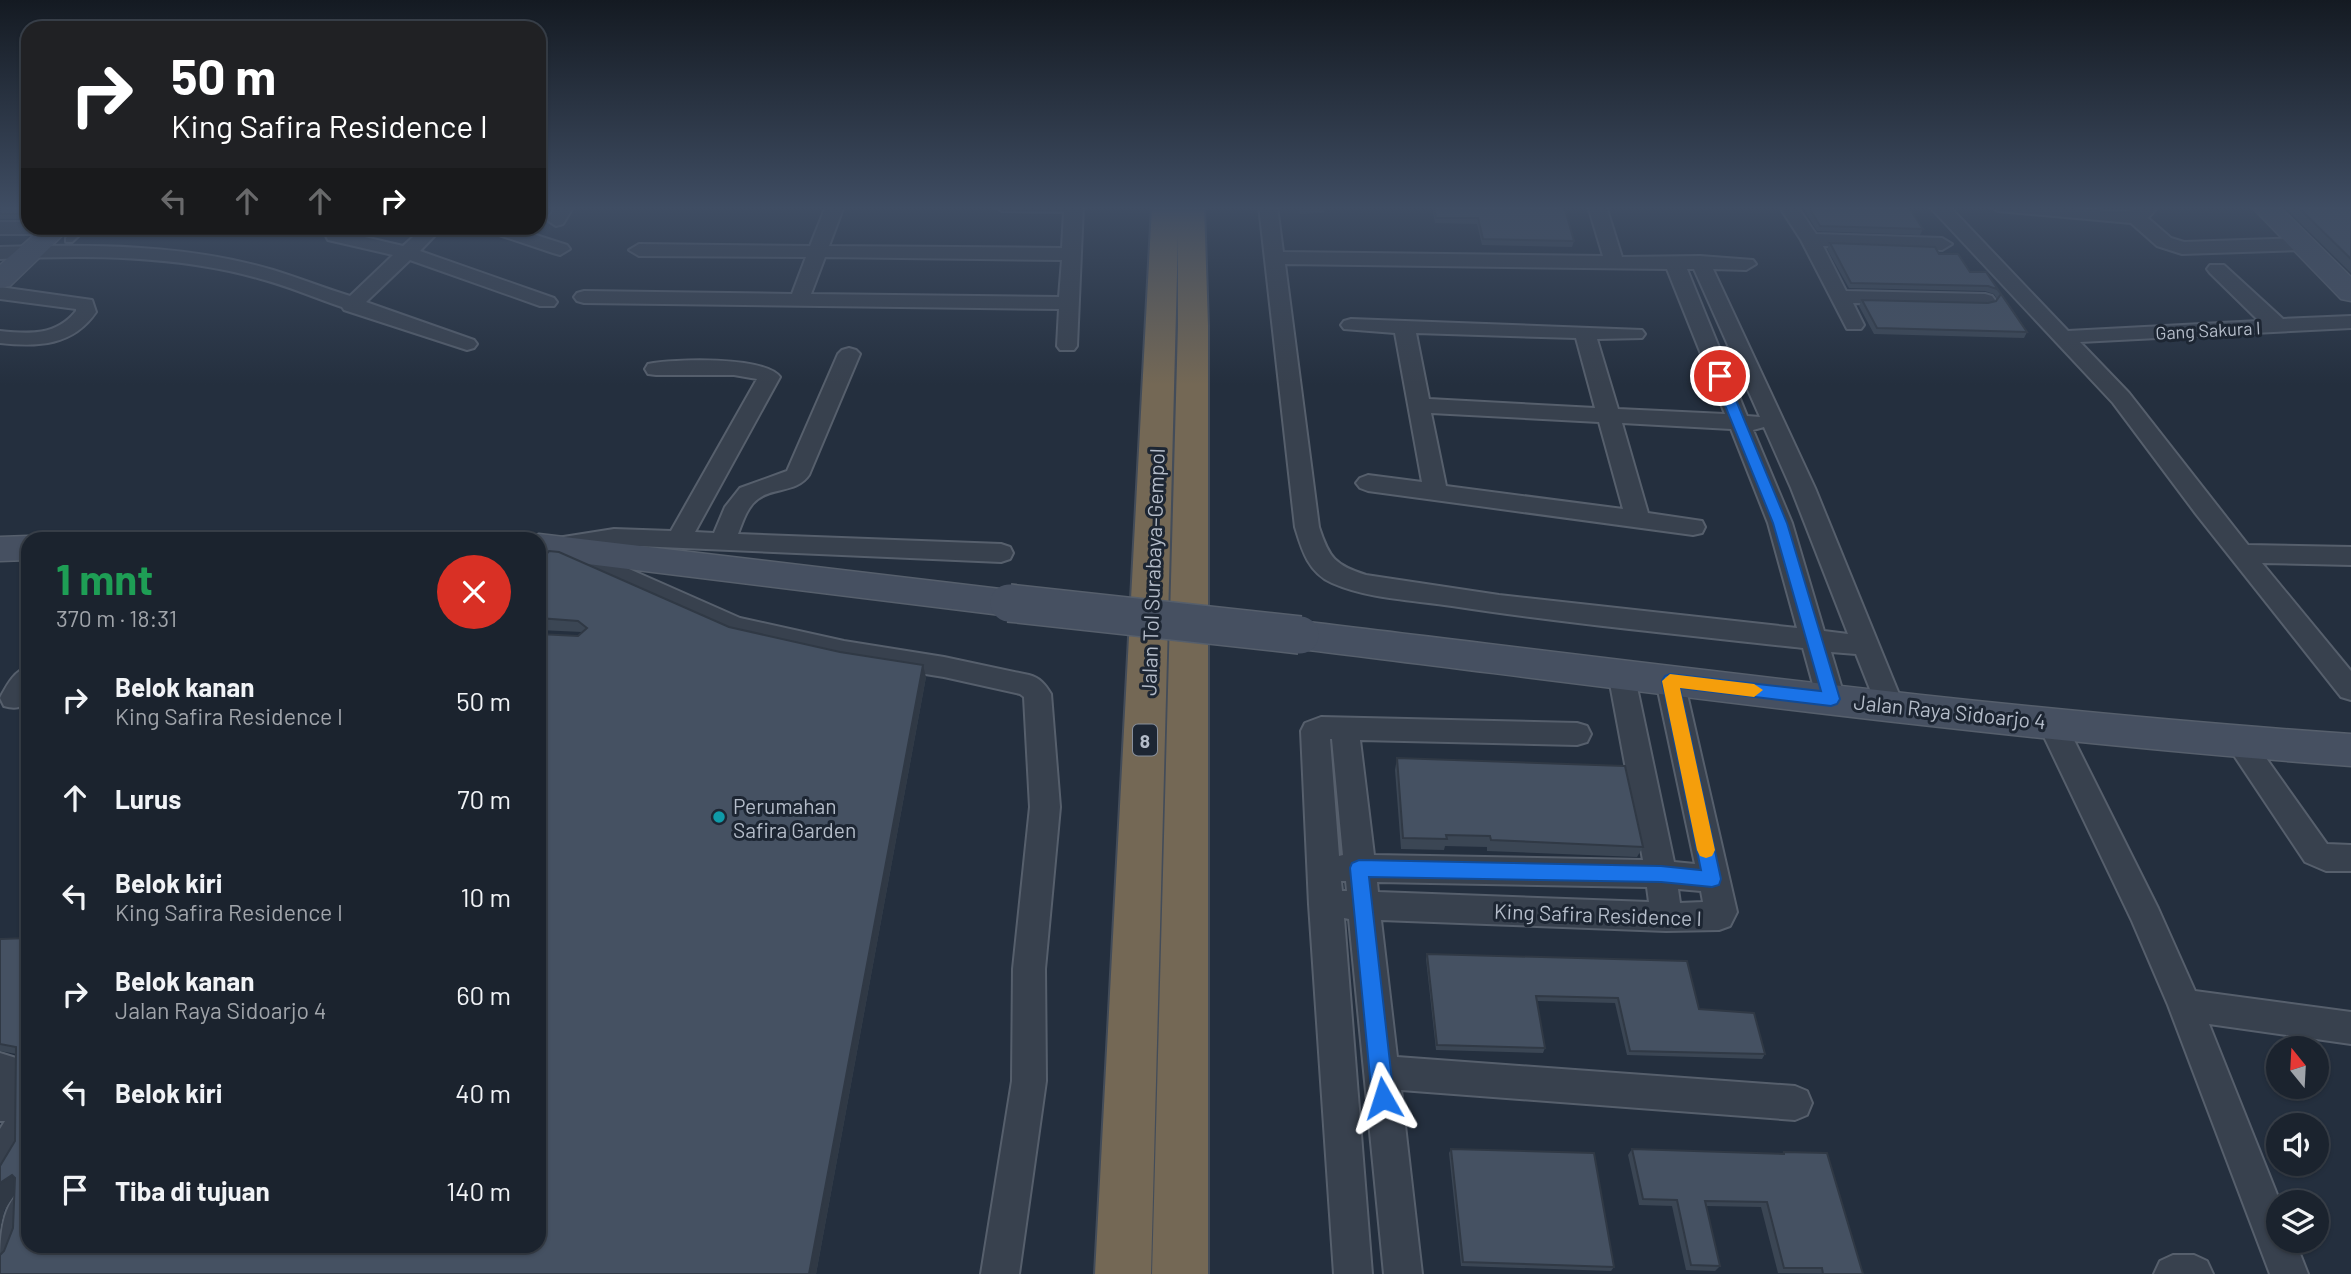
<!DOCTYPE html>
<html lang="id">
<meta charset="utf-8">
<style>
:root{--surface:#1b232e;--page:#282f3a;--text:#f1f3f6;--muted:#a0a4aa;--line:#39404a}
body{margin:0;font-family:Barlow,sans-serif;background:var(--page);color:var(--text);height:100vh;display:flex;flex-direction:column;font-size:26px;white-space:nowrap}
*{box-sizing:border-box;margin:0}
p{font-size:23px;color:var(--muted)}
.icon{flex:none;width:38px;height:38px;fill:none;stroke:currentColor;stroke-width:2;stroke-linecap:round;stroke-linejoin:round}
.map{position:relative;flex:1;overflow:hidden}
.panel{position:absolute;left:21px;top:532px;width:525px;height:721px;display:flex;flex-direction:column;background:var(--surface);border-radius:21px;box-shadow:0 2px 5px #0004,0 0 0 2px var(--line)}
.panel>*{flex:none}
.hud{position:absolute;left:21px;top:21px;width:525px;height:214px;border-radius:21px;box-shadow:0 2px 5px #0004,0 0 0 2px var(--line);background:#202124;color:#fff;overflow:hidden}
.needle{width:46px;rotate:342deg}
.controls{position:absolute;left:2266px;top:1036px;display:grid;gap:14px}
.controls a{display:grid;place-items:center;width:63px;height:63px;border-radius:50%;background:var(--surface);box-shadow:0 2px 5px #0004,0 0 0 2px var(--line);font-size:35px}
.pin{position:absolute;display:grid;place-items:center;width:60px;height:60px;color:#fff;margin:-30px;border:4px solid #fff;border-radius:50%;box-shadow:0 2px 7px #0007}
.me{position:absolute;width:77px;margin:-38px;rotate:354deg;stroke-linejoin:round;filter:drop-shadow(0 0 5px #0008)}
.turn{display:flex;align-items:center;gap:24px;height:147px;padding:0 35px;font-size:32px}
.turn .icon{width:91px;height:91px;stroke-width:2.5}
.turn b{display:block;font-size:49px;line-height:60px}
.lanes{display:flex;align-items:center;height:66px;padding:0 35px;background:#0003;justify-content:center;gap:35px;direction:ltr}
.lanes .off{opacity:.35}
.round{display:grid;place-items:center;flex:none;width:74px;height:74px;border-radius:37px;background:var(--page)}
.summary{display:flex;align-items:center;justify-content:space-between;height:119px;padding:0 35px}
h1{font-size:42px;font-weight:700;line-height:52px;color:#1e9e55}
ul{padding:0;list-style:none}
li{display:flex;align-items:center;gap:21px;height:98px;padding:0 35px}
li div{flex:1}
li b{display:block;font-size:26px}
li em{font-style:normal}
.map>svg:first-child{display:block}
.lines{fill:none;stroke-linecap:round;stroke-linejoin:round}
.lane-casing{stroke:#565f6c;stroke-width:4}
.street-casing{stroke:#565f6c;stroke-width:4}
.secondary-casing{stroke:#565f6c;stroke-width:3}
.highway-casing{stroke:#434c59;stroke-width:4}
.lane{fill:#38414e;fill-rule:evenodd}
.street{fill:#38414e;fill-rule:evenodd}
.secondary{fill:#465061;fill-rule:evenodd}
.highway{fill:#746855;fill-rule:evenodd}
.secondary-bridge-casing{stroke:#565f6c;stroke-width:40;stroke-linecap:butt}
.secondary-bridge{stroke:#465061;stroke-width:37}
.wall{fill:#3b4654}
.shaded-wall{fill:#303945}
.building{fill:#455162;stroke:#303945;stroke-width:2}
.route{fill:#1a73e8;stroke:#114b97;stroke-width:2}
.slow{fill:#f59e0b}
.culture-dot{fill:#0f9aa8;stroke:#1d2633;stroke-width:2.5}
.labels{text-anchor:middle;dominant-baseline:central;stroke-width:6;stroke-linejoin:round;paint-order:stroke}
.far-street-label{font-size:18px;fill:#b4bcc9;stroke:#1d2633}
.shield{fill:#1d2633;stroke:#878f9c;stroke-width:2}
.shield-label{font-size:19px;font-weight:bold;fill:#b4bcc9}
.street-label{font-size:21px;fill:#b4bcc9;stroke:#1d2633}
.poi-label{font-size:21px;fill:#b4bcc9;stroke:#1d2633;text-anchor:start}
</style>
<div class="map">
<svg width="2351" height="1274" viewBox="0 0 2351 1274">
<rect width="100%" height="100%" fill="#242f3e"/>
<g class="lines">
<g class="lane-casing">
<polygon id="lane" points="78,228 87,228 72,242 66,242 66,238"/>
</g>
<g class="street-casing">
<g id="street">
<polygon points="556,206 574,206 563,224 556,226 547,220"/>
<path d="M 826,206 L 844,206 L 829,246 L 1062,248 L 1064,212 L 1002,211 L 993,206 L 1083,206 L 1077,346 L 1074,350 L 1060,350 L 1057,346 L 1059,309 L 584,303 L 577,301 L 574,297 L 577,293 L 584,291 L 792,294 L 806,257 L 639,256 L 629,250 L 639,244 L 810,246 ZM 825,257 L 1062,260 L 1059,297 L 811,294 Z"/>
<path d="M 1259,206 L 1277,206 L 1283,252 L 1603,256 L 1588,206 L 1606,206 L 1622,257 L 1700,256 L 1753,260 L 1756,264 L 1746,270 L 1713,269 L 1815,488 L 1903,704 L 1899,712 L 1889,715 L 1879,712 L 1856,654 L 1831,652 L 1845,699 L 1841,707 L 1831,710 L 1821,707 L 1817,699 L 1803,648 C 1686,635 1569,624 1452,606 C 1413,600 1368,599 1332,583 C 1308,572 1302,550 1295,527 ZM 1285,264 L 1667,269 L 1725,414 L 1618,409 L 1597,339 L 1642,338 L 1645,334 L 1642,330 L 1351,319 L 1344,321 L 1341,325 L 1344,329 L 1395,333 L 1422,482 L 1368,475 L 1360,478 L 1356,483 L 1360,488 L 1368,491 L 1693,535 L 1702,533 L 1705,527 L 1702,521 L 1648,513 L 1622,423 L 1731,429 L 1768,523 L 1797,628 L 1499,595 L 1366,575 C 1335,565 1329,558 1319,527 ZM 1687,269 L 1694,269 L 1760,417 L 1747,416 ZM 1416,333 L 1576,338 L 1595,408 L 1429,399 ZM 1431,413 L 1599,422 L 1623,509 L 1446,486 ZM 1764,427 L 1791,488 L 1848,634 L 1824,631 L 1792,523 L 1753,430 Z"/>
<polygon points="1779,206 1797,206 1816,234 1942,238 1952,244 1942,250 1823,246 1846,291 1985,294 1992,296 1995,300 1992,304 1985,306 1853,303 1864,325 1861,329 1847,329 1801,240"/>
<polygon points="1929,206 1949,206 2068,331 2259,321 2210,273 2207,269 2210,265 2224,265 2283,319 2351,316 2351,328 2080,342 2129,393 2248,545 2351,547 2351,565 2262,563 2351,671 2351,700 2341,697 2196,514 2113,403"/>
<polygon points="1989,206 2056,206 2116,212 2134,210 2139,206 2154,206 2156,209 2148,218 2171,238 2184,242 2303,238 2313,244 2303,250 2182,254 2157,246 2131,223 1998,211"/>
<polygon points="0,222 28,222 28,228 40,228 31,234 0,234"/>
<path d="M 423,228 L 442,228 L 420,251 L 554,298 L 557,302 L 554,306 L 540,306 L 410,260 L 366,302 L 474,340 L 477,344 L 474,348 L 467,350 L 344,310 L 342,307 C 315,298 288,286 261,279 C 178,255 85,255 0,259 L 0,247 C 89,244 186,244 273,270 C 299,278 324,288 350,296 L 393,255 L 328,240 L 326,236 L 328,232 L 335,230 L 403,246 Z"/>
<polygon points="488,228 514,228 567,245 570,249 560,255 553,253 490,232"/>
<path d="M 0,287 L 92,300 L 96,312 C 73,346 38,347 0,343 L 0,331 C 29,334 56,336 76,311 L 76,309 L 0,299 Z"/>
<path d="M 849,348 L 856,350 L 860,354 L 809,475 C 797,493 773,487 758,499 C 747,507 743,521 738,534 L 1001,544 L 1010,547 L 1013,553 L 1010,559 L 1001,562 L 614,545 L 586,550 L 740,618 L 844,641 L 944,657 L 1029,675 C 1040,678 1045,684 1051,694 L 1060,807 L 1045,969 L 1046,1081 L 1019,1274 L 981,1274 L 1012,1081 L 1013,969 L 1030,807 L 1024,697 L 1020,694 L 944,677 L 844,661 L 734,636 L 556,557 L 548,553 L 545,547 L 548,541 L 557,538 L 614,529 L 671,531 L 757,379 L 734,375 L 656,375 L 648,374 L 645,369 L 648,364 C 672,359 765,356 780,377 L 695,532 L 714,533 L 725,507 L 740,488 L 787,471 L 838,354 L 842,350 Z"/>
<path d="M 1621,663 L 1631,666 L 1634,673 L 1674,862 L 1695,864 L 1656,681 L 1660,674 L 1670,671 L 1680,674 L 1684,681 L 1737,912 L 1730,926 L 1719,930 L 1666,931 L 1381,920 L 1397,1057 L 1795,1086 L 1807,1091 L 1812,1103 L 1807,1115 L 1795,1120 L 1401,1090 L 1422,1274 L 1384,1274 L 1349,919 L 1344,918 L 1372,1274 L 1334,1274 L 1309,904 L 1301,731 L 1305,723 L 1321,717 L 1577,723 L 1587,726 L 1591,734 L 1587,742 L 1577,745 L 1360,740 L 1374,855 L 1643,860 L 1608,673 L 1611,666 ZM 1330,739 L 1332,739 L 1343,855 L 1339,856 ZM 1341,881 L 1346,881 L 1347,891 L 1342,891 ZM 1377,882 L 1647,887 L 1649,902 L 1378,892 ZM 1678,889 L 1701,891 L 1703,902 L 1680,903 Z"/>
<path d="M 28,667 C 28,686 34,715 4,706 L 0,698 C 7,685 14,671 28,667 Z"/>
<polygon points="2051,711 2061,714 2158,908 2195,991 2351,1012 2351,1044 2209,1024 2280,1202 2278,1241 2295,1241 2308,1274 2270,1274 2168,1005 2132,921 2037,722 2041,714"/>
<polygon points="2239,731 2249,734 2327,844 2351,845 2351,871 2326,871 2305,862 2225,742 2229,734"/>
<polygon points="0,1053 16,1058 28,1057 28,1150 13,1176 0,1181 0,1129 5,1121 0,1121"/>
<path d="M 28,1186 C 28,1217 35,1257 0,1272 C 0,1240 0,1200 28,1186 Z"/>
<polygon points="2173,1255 2194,1255 2207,1261 2213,1274 2154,1274 2160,1261"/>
</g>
</g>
<g class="secondary-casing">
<g id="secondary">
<polygon points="2251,206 2279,206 2351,277 2351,301 2341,299"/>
<polygon points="42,228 70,228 10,286 0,288 0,265"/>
<polygon points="539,534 1009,590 1022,594 1027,603 1022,612 1009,616 539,558 539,539 526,539"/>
<polygon points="28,536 38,539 28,539 28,560 0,561 0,537"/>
<path d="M 1300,621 C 1650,663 2000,710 2351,734 L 2351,766 C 2000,740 1650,692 1300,649 L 1287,645 L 1282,635 L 1287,625 Z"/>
</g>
</g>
<g class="highway-casing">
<polygon id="highway" points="1152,206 1204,206 1208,325 1208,1274 1152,1274 1178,325 1178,235 1151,1274 1095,1274"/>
</g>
<use href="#lane" class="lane"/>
<use href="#street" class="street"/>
<use href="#secondary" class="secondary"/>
<use href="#highway" class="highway"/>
<g class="secondary-bridge-casing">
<polyline id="secondary-bridge" points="1009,603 1300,635"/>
</g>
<use href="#secondary-bridge" class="secondary-bridge"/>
</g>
<g class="wall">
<polygon points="0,206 28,206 28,216 24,219 0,219"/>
<polygon points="1299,206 1324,206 1324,213 1300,214"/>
<polygon points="1432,206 1564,206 1574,241 1572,247 1482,245 1477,224 1435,223"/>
<polygon points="1802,206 1908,206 1923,229 1920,235 1817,231"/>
<polygon points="2283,206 2351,206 2351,273"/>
<polygon points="1830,243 1939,254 1970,272 1986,272 2027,332 2024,338 1874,334 1859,306 1862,300 1988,303 1996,301 1997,299 1994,294 1985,291 1849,288 1827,249"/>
<polygon points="539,563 729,627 926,677 816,1274 0,1274 4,1251 13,1228 14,1195 4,1210 0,1229 0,1166 15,1141 16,1054 0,1051 0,939 28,938 28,1246 582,632 539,630"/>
<polygon points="1397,758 1643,847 1637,857 1487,851 1487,847 1445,846 1444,850 1401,849 1395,770"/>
<polygon points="1427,954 1699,1009 1765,1054 1762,1059 1627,1055 1615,1003 1537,1001 1545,1048 1543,1053 1436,1050 1426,959"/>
<polygon points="1451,1149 1614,1267 1611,1271 1461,1266 1449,1153"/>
<polygon points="1632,1149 1781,1154 1784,1152 1863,1274 1778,1273 1761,1207 1706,1206 1720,1266 1715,1271 1686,1270 1672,1206 1639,1205 1628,1155"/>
</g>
<g class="shaded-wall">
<polygon points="28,207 28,216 24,219 20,214"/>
<polygon points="923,665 926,677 816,1274 809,1274"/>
<polygon points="12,1175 28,1184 17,1191 4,1210 0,1229 0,1183"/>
</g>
<g class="building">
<polygon points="0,206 28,206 28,207 20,214 0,214"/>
<rect x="1300" y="206" width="24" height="2"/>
<polygon points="1434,206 1564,206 1574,241 1483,239 1478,218 1436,218"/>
<polygon points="1808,206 1908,206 1923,229 1820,226"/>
<polygon points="2297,206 2351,206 2351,259"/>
<polygon points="1830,243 1935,247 1939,254 1958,254 1970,272 1986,272 2027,332 1877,328 1862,300 1988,303 1996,301 2001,294 1997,289 1988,286 1851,283"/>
<polygon points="323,531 530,535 531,539 317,539"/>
<polygon points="549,551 559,552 729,627 840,652 923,665 809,1274 0,1274 0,1255 4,1251 13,1228 15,1178 12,1175 0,1183 0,1166 15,1141 16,1047 0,1044 0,939 28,938 28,1246 539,1246 539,634 578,636 587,628 578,621 539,618 539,563"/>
<polygon points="1397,758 1625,766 1643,847 1491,840 1490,836 1446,835 1447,839 1403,838"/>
<polygon points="1427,954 1687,961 1699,1009 1754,1013 1765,1054 1630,1051 1618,998 1536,996 1545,1048 1437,1045"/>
<polygon points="1451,1149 1594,1153 1614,1267 1463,1262"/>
<polygon points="1632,1149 1784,1154 1784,1152 1827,1153 1863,1274 1823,1274 1822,1268 1784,1268 1767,1202 1705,1201 1720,1266 1691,1265 1677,1200 1643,1199"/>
</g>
<linearGradient id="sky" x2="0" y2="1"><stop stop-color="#141a22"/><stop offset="0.54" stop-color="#3f4d63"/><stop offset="1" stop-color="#3f4d63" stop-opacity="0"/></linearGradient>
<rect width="2351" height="385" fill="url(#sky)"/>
<polygon class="route" points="1720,372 1726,376 1787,523 1840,699 1837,704 1831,706 1680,688 1721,879 1719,885 1712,887 1661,882 1369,877 1394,1098 1390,1105 1383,1108 1376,1105 1372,1098 1350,868 1352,863 1359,860 1661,866 1701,870 1662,681 1665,676 1670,674 1821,691 1773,523 1713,376"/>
<polygon class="slow" points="1670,674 1754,684 1763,690 1754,697 1680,688 1715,850 1712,856 1706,858 1700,856 1697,850 1662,681"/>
<circle class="culture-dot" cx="719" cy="817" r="7"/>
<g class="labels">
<g class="far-street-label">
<text transform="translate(2208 330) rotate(-3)">Gang Sakura I</text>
</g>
<rect class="shield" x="1133" y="724.5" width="24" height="31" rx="5"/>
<g class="shield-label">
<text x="1145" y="740">8</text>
</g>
<g class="street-label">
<text transform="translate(1152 572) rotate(-88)">Jalan Tol Surabaya–Gempol</text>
<text transform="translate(1950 711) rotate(6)">Jalan Raya Sidoarjo 4</text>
<text transform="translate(1598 914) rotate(2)">King Safira Residence I</text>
</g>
<g class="poi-label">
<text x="733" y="805">Perumahan<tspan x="733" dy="24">Safira Garden</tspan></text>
</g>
</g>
</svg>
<div class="controls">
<a><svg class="needle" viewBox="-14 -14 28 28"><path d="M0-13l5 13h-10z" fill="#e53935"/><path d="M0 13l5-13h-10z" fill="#a0a4aa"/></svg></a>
<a><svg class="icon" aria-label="sound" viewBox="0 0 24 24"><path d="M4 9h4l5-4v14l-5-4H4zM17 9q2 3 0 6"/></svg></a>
<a><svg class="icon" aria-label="layers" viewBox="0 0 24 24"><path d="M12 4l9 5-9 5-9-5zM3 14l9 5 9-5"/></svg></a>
</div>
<div class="pin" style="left:1720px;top:376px;background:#d93025"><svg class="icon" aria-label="arrive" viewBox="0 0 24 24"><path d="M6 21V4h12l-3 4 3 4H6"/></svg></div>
<svg class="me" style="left:1383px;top:1098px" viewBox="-20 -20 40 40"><path d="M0-17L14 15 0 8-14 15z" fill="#1a73e8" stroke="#fff" stroke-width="4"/></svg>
<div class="hud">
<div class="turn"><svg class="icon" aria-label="right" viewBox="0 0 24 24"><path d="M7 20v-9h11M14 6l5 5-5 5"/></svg><div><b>50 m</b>King Safira Residence I</div></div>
<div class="lanes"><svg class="icon off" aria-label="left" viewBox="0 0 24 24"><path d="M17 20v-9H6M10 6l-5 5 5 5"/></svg><svg class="icon off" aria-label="ahead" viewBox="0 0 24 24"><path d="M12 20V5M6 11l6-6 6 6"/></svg><svg class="icon off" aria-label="ahead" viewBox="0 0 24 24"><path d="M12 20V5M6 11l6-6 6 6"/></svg><svg class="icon" aria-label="right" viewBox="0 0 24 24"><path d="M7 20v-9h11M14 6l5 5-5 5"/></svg></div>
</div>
<section class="panel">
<div class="summary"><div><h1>1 mnt</h1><p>370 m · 18:31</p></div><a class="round" style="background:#d93025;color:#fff"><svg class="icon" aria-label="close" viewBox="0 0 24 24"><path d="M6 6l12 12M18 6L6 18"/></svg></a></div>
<ul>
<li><svg class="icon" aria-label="right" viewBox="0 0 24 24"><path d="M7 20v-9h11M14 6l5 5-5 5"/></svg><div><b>Belok kanan</b><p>King Safira Residence I</p></div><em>50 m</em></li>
<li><svg class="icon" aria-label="ahead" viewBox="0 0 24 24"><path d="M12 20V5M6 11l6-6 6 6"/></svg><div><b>Lurus</b></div><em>70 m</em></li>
<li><svg class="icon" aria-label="left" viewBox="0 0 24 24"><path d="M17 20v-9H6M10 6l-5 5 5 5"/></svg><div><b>Belok kiri</b><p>King Safira Residence I</p></div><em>10 m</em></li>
<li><svg class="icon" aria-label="right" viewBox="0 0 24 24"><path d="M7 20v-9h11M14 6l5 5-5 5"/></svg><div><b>Belok kanan</b><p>Jalan Raya Sidoarjo 4</p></div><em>60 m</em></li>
<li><svg class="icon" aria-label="left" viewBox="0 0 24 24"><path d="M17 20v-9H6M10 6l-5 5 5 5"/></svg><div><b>Belok kiri</b></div><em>40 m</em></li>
<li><svg class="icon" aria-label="arrive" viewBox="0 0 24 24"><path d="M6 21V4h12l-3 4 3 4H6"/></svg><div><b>Tiba di tujuan</b></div><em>140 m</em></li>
</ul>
</section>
</div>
